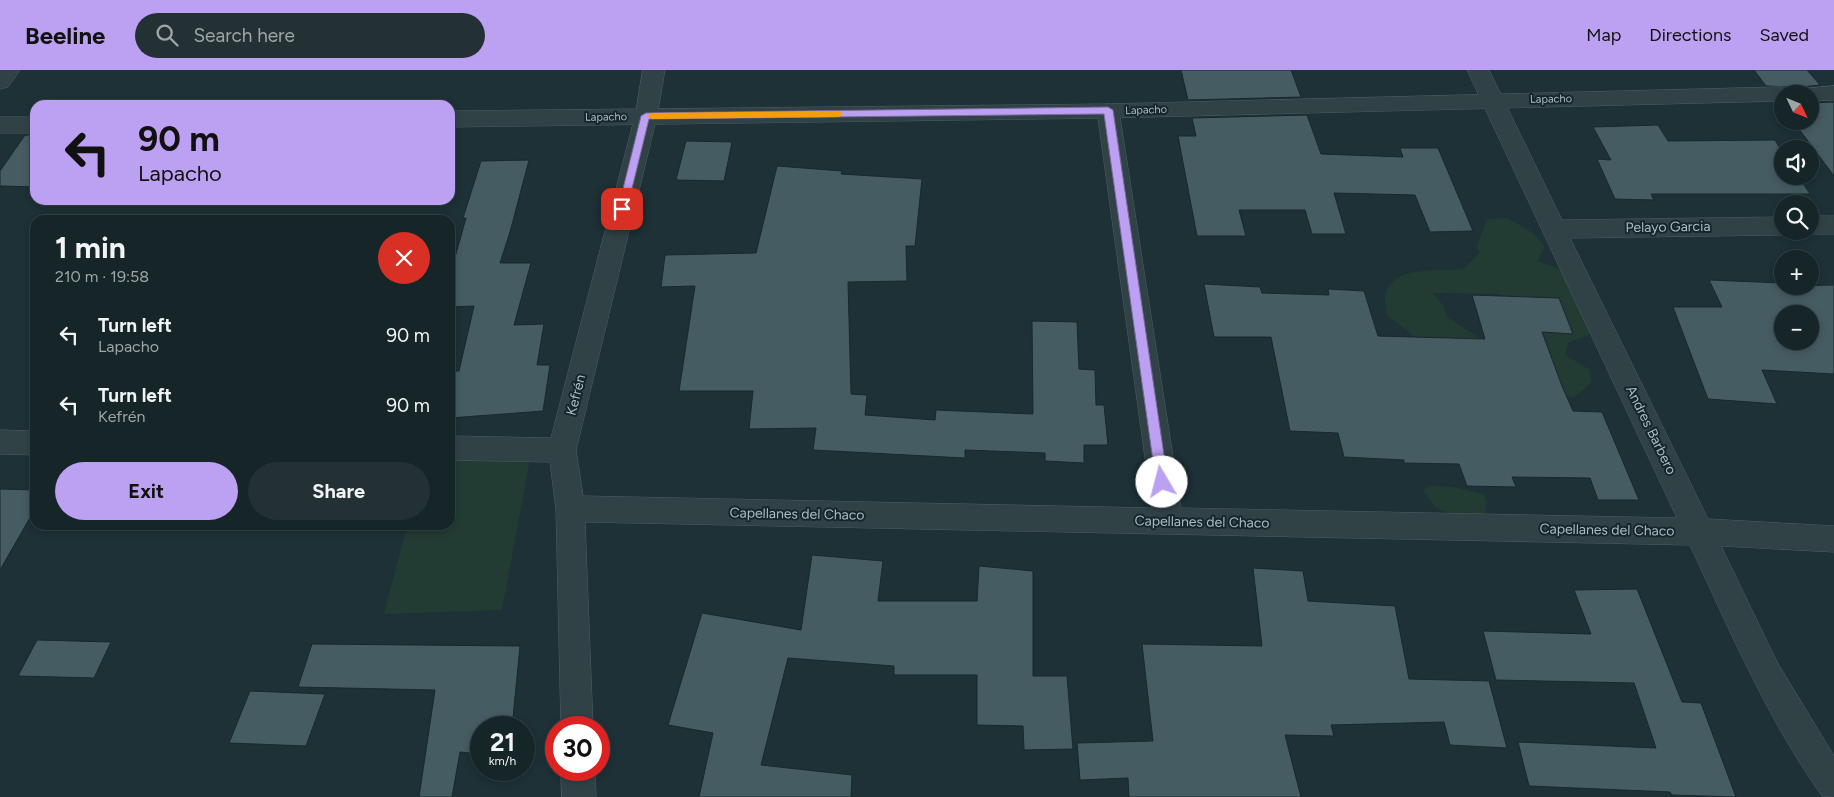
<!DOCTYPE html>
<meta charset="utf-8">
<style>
:root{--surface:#162528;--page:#233134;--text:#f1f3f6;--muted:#9ea5a8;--line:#354245;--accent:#bca0f2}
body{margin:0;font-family:Figtree,sans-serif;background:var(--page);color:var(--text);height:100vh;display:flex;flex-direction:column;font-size:19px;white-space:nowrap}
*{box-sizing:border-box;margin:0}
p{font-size:16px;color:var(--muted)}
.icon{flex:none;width:28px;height:28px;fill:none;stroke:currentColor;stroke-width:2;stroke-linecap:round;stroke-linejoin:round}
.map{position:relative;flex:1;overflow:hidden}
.side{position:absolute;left:30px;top:145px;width:425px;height:315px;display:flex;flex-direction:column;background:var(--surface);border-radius:15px;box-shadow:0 2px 8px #0003,0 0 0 1px var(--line)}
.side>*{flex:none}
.banner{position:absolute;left:30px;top:30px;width:425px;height:105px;border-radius:15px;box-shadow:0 2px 8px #0003,0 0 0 1px var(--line);background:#bca0f2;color:#111;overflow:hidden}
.needle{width:32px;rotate:133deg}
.buttons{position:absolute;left:1774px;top:15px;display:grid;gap:10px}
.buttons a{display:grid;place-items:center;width:45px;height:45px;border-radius:50%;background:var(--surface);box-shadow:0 2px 8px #0003,0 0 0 1px var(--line);font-size:25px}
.speed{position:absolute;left:470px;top:646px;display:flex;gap:10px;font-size:25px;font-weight:700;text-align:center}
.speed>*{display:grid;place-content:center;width:65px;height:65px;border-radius:50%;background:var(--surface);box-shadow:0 2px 8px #0003,0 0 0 1px var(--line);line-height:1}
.speed small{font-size:12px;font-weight:400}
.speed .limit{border:8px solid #d22;background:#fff;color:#111}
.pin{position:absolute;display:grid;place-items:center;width:42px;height:42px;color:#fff;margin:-21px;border-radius:10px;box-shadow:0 2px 8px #0006}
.me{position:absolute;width:55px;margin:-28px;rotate:352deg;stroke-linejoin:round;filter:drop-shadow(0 0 4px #0008)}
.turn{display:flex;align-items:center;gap:18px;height:105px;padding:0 25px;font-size:22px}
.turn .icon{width:65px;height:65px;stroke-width:2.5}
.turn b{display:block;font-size:35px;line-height:42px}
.round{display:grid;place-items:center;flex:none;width:52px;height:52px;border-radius:26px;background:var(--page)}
.headline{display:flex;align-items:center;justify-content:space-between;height:85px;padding:0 25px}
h1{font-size:30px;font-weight:700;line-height:38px}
.primary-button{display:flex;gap:10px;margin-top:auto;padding:10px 25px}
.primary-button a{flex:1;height:58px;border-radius:30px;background:var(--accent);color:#111;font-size:20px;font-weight:700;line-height:58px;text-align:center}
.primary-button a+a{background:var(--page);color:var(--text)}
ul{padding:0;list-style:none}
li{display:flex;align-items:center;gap:15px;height:70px;padding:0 25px}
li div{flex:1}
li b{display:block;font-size:19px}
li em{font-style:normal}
header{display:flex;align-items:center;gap:30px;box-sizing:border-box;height:70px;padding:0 25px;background:var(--accent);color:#111}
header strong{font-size:24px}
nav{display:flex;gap:28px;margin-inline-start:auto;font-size:18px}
.search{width:350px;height:45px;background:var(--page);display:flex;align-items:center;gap:12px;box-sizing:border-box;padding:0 18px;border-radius:28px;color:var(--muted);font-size:19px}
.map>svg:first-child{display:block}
.green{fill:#223b33}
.building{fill:#455c62;stroke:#19282d;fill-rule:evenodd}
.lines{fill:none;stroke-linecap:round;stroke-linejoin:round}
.minor-casing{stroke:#4e5f65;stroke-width:1}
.tertiary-casing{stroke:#4e5f65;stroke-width:1}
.minor{fill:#314247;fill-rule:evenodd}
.tertiary{fill:#314247;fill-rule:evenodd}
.route{fill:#bca0f2;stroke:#7a689d}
.slow{fill:#f59e0b}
.labels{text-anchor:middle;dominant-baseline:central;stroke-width:4;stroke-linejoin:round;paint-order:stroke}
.far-street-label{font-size:11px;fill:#aabec4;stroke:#17262b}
.street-label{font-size:14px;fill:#aabec4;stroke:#17262b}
</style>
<header>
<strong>Beeline</strong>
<div class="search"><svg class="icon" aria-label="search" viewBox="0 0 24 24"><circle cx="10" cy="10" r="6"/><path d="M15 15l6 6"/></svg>Search here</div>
<nav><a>Map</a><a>Directions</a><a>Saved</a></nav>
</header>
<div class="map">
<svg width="1834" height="727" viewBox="0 0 1834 727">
<rect width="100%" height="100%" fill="#1d3136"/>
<g class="green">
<path d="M 1508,148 L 1533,163 L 1545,177 L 1537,191 L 1559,199 L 1590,216 L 1595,254 L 1589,265 L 1569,272 L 1565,285 L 1589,299 L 1592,312 L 1574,328 L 1547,320 L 1516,240 L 1501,224 L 1433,223 L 1443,235 L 1447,247 L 1482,270 L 1433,282 L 1387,245 C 1387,240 1384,231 1385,226 C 1390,195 1440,201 1463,199 L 1479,183 L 1477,175 L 1487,149 Z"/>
<polygon points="531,384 502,540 384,544 407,455 450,455 450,388"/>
<polygon points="1429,415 1452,417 1484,424 1487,432 1485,443 1476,449 1468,451 1435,437 1423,420"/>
</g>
<g class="building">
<polygon points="1181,0 1291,0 1301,27 1188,30"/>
<polygon points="1754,0 1807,0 1820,15 1802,17 1797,24 1795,24 1790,17 1766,16"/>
<polygon points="1833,32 1834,33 1834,106 1793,51 1810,51 1810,33"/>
<polygon points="1307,45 1321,84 1403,87 1400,78 1438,78 1473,161 1430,162 1415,125 1334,123 1346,164 1312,164 1305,140 1239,140 1246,166 1197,166 1178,66 1196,66 1192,48"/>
<polygon points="1658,55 1668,71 1775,70 1782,82 1782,106 1798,106 1810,124 1651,124 1654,130 1615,129 1597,89 1611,90 1593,57"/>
<polygon points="25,65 35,65 35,117 0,116 0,101"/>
<polygon points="686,71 732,72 724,111 676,110"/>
<polygon points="529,90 510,162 500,193 531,193 514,255 544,254 537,295 550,295 543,341 450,348 450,301 459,301 474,236 450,237 450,205 466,148 463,148 481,91"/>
<polygon points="777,96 842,101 841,104 922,109 915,176 906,176 907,211 848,212 851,324 867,325 865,345 935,350 936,340 1033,344 1032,251 1077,252 1079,299 1095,300 1096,335 1104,335 1108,375 1084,375 1084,393 1045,391 1045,383 965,380 965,388 813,380 816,358 749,359 753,321 679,321 695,216 661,217 665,185 756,183"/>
<path d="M 1709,210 L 1782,213 L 1782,216 L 1834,215 L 1834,304 L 1762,300 L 1777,334 L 1708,329 L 1673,237 L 1722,237 ZM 1782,244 L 1810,244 L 1810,271 L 1782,271 Z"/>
<polygon points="1204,214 1260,217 1262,223 1329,225 1328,219 1364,221 1378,266 1485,269 1472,225 1559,228 1573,264 1542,262 1562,316 1573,341 1602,342 1639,430 1598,430 1590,408 1512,407 1516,417 1467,416 1459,394 1404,393 1404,390 1344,387 1338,363 1290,361 1271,267 1214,267"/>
<polygon points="0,419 35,420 35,439 0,500"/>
<polygon points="812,485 883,491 878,531 977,531 979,496 1033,501 1033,606 1067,606 1073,679 1024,680 1023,656 977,655 977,605 894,605 894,596 788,588 761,695 852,705 851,727 699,727 713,663 668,655 702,543 801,560"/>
<polygon points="1253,498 1303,501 1308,531 1395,536 1409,609 1489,611 1507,678 1450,675 1444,652 1331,655 1334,666 1285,665 1301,727 1129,727 1128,708 1080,710 1077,673 1153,671 1142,574 1262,576"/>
<polygon points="1637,519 1682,632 1701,633 1736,727 1672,725 1670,722 1529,716 1518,672 1656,678 1634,613 1496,610 1483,561 1591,564 1574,520"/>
<polygon points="37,570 111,572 94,608 18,606"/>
<polygon points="312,574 520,576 512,658 481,658 481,684 460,682 452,727 419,727 435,620 298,617"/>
<polygon points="250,621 325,624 306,676 229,673"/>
</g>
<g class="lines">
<g class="minor-casing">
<g id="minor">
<polygon points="0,0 20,0 8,17 0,19"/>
<path d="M 643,0 L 665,0 L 657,46 L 576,380 L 583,426 L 1152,438 L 1097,41 L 1100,36 L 1108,34 L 1116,36 L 1119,41 L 1181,438 L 1677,448 L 1467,0 L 1489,0 L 1562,150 L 1782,147 L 1782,161 L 1791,161 L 1782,165 L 1570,168 L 1708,449 L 1834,456 L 1834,482 L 1721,476 L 1777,592 L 1834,686 L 1834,727 L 1822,726 C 1767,648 1730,561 1690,475 L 585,452 L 593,658 L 561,658 L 556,439 L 550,392 L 450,390 L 450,366 L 551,368 L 635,46 Z"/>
<polygon points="1810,146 1834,146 1834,164 1810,164 1802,161 1810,161"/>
<polygon points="0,360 35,361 35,385 0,384"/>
<polygon points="561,700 595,700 596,727 562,727"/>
</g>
</g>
<g class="tertiary-casing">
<g id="tertiary">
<polygon points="1834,16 1834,30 1810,31 1810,24 1799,24 1802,19"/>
<polygon points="1782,17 1790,19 1793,24 1782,24 1782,31 1108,48 450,57 450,41 1108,34"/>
<rect x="0" y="47" width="35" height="16"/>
</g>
</g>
<use href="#minor" class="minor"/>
<use href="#tertiary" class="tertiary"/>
</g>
<polygon class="route" points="1108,37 1113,40 1168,412 1166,416 1158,416 1156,412 1104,44 649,49 627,139 622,142 618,139 641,46 646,43"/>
<polygon class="slow" points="839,41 843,44 839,47 652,49 647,46 652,43"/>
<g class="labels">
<g class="far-street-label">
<text transform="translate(1551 29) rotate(-1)">Lapacho</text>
<text transform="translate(1146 40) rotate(-2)">Lapacho</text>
<text transform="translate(606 47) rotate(-1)">Lapacho</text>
</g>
<g class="street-label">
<text transform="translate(1668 157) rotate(-1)">Pelayo Garcia</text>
<text transform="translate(576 325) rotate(-76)">Kefrén</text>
<text transform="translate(1651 360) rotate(64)">Andres Barbero</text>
<text transform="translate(797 444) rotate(1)">Capellanes del Chaco</text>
<text transform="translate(1202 452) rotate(1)">Capellanes del Chaco</text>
<text transform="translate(1607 460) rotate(1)">Capellanes del Chaco</text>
</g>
</g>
</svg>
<div class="buttons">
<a><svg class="needle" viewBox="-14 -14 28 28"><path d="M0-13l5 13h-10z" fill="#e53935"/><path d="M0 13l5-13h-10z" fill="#9ea5a8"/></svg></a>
<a><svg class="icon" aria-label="sound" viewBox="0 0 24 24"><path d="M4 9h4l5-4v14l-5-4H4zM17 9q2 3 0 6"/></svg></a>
<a><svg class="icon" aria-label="search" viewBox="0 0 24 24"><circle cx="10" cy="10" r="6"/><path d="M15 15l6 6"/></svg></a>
<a>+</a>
<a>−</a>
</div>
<div class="speed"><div>21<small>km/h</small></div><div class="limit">30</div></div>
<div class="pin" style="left:622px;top:139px;background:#d93025"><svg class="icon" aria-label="arrive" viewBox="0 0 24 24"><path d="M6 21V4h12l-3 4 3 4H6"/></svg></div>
<svg class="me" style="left:1162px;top:412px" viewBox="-20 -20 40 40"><circle r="19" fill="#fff"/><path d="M0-13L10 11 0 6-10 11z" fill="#bca0f2"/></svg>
<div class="banner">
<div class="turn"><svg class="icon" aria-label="left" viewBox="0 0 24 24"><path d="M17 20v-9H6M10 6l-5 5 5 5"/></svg><div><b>90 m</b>Lapacho</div></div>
</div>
<section class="side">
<div class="headline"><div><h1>1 min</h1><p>210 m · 19:58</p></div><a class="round" style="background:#d93025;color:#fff"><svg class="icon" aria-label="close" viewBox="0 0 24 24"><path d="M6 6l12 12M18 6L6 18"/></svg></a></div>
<ul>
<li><svg class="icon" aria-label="left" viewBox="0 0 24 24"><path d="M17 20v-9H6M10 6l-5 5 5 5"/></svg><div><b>Turn left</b><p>Lapacho</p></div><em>90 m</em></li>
<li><svg class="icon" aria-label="left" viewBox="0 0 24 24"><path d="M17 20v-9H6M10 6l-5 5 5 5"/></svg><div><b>Turn left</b><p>Kefrén</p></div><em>90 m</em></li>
</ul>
<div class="primary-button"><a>Exit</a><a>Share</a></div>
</section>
</div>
